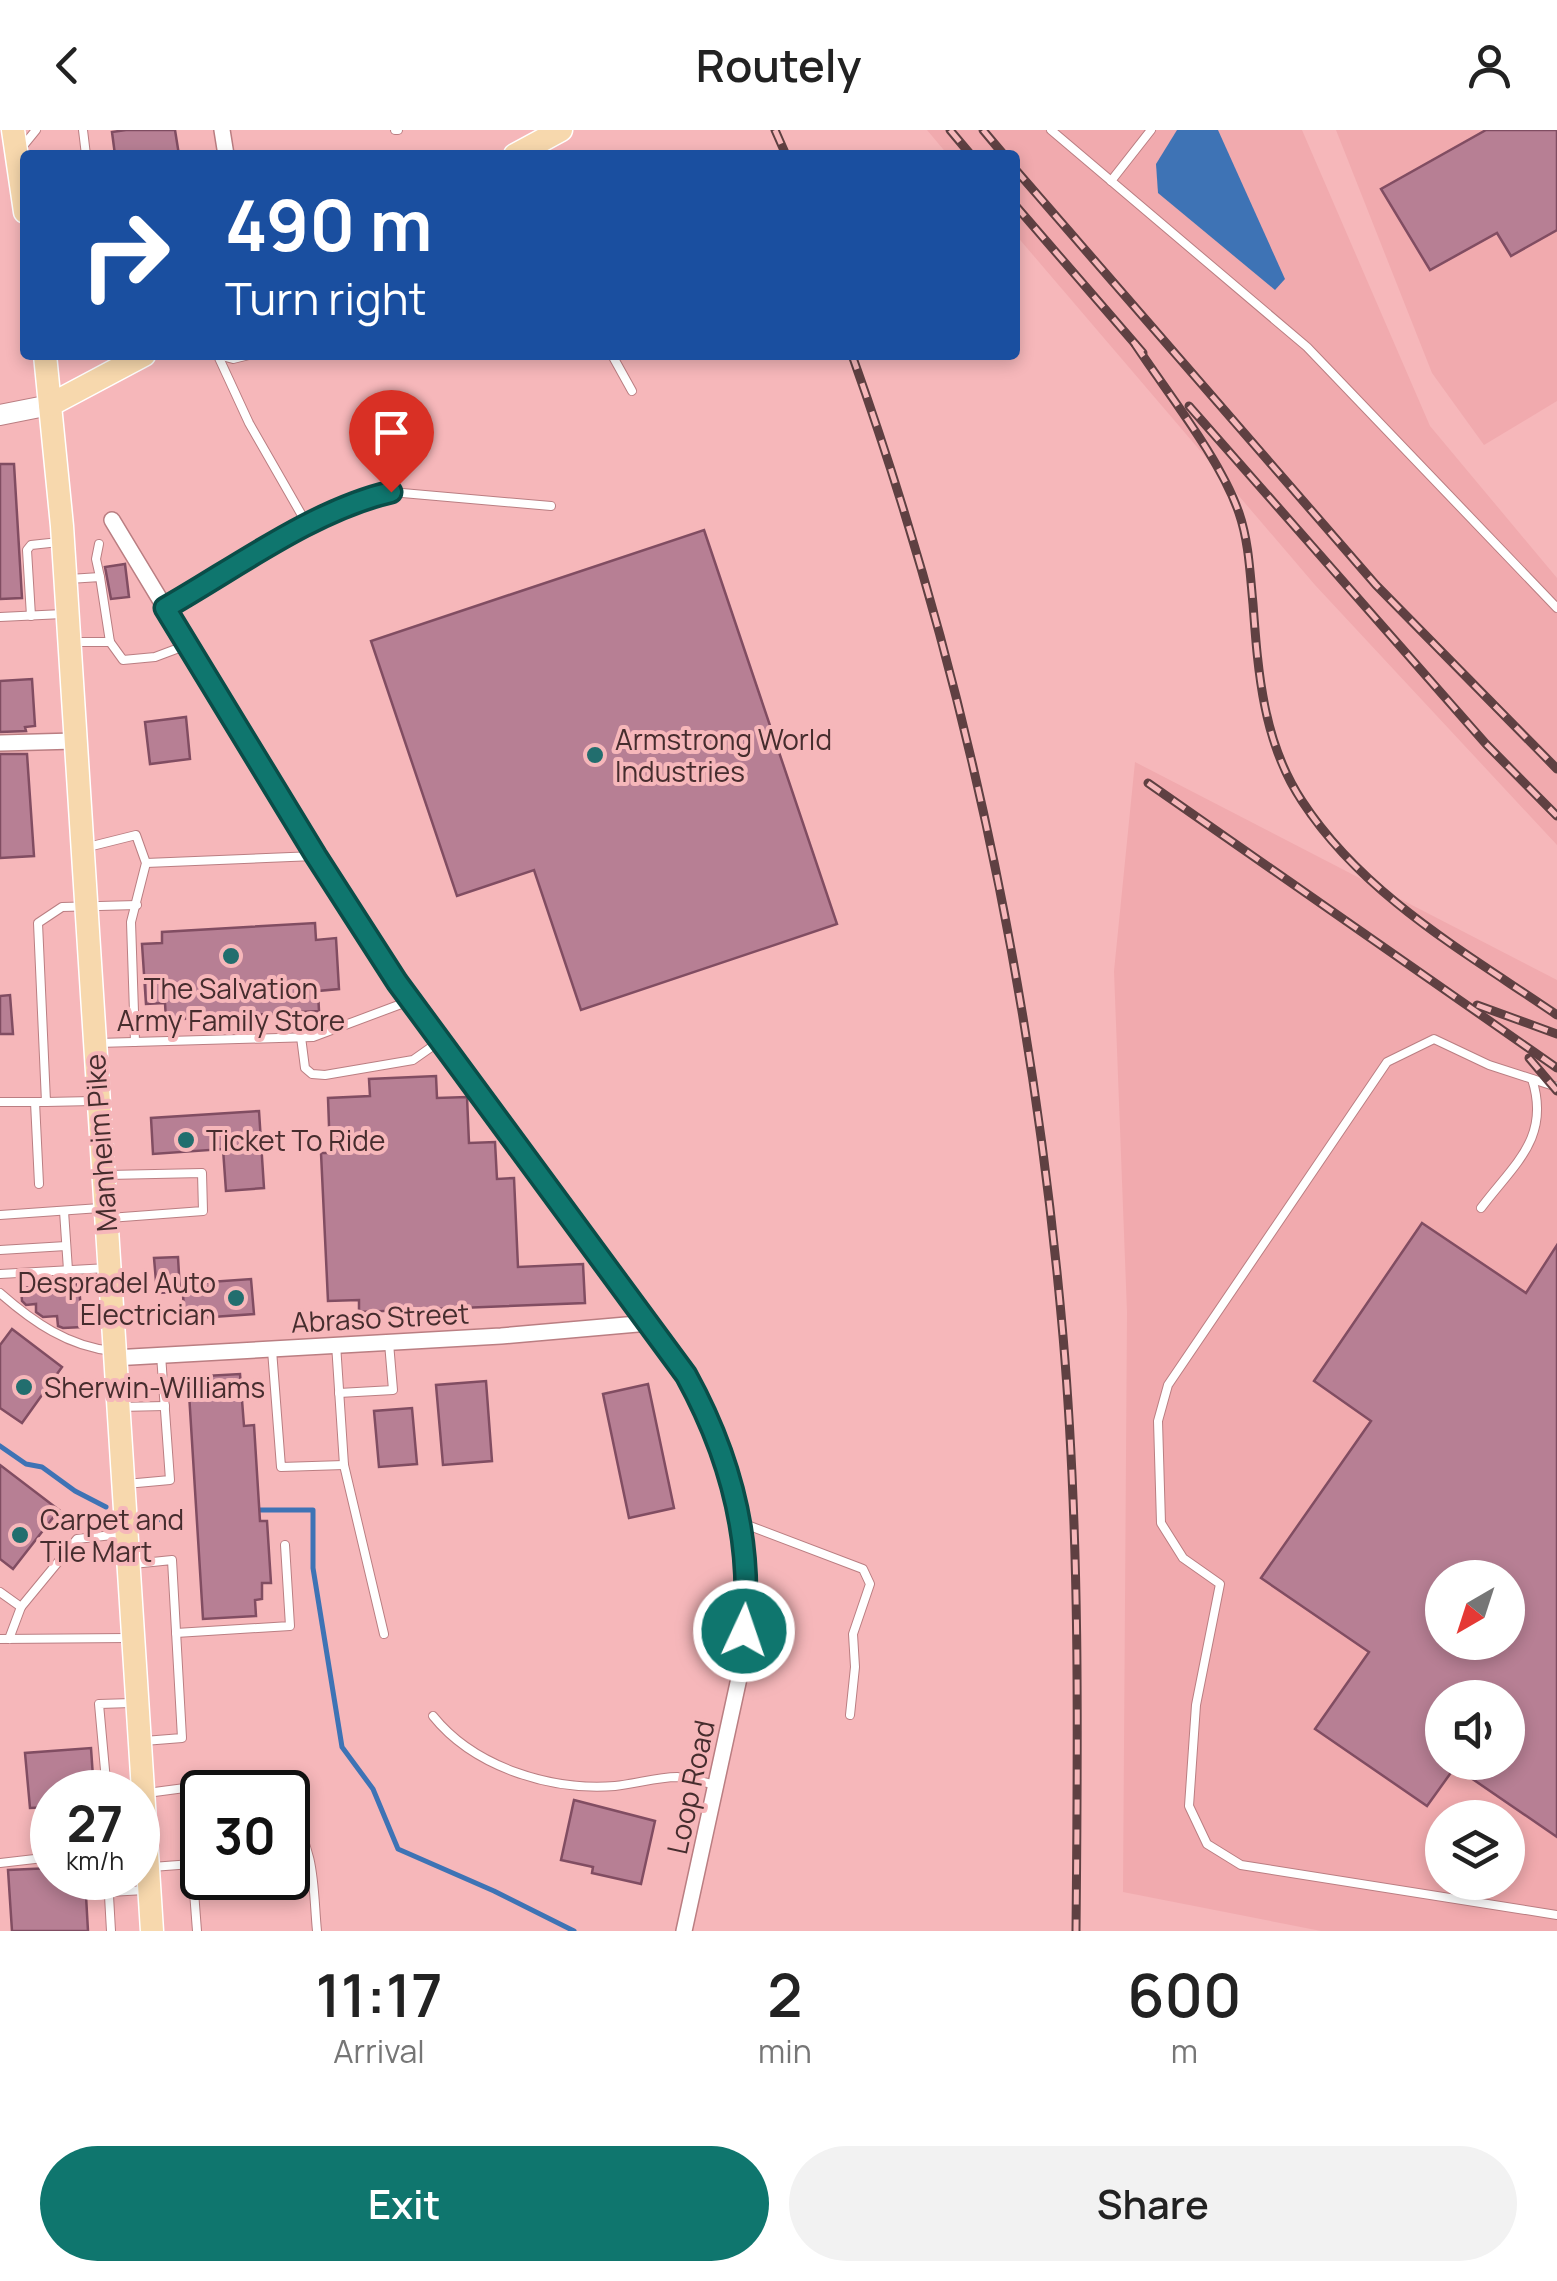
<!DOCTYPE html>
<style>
:root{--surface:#fff;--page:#f2f2f2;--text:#222;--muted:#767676;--accent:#0f766e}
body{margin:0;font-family:Manrope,sans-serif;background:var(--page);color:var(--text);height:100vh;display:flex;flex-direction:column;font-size:38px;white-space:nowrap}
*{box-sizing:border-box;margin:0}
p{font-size:32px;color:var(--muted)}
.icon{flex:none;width:55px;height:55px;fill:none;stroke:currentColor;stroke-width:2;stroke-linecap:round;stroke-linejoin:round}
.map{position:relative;height:1801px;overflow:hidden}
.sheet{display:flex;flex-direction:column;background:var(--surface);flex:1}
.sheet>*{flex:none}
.top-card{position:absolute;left:20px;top:20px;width:1000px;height:210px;border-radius:10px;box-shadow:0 5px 15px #0003;background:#1a4fa0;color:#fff;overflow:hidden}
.needle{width:65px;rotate:219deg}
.tools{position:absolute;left:1425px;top:1430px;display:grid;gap:20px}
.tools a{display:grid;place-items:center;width:100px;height:100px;border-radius:50%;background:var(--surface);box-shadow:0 5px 15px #0003;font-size:50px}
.speed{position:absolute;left:30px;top:1640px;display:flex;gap:20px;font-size:50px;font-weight:700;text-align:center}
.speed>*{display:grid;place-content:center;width:130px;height:130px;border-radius:50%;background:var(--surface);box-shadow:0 5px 15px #0003;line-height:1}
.speed small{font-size:25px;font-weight:400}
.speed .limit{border:5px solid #111;border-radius:15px;background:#fff;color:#111}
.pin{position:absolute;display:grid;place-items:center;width:85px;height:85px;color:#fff;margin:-102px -42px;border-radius:50% 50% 50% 0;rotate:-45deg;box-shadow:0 0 10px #0007}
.pin .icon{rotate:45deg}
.me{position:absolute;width:110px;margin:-55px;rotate:3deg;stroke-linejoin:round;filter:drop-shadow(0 0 8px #0008)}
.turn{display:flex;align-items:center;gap:35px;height:210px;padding:0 40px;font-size:45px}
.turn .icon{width:130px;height:130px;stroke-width:2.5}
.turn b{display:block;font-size:70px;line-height:85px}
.eta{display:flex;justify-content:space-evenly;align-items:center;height:170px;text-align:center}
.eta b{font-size:60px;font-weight:600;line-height:70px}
.primary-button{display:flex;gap:20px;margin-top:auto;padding:20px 40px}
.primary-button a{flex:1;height:115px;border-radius:60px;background:var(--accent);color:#fff;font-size:40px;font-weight:600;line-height:115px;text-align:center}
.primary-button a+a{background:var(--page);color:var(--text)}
header{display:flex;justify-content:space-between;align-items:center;height:130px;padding:0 40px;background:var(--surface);font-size:45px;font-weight:600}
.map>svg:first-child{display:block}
.built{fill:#f1aaae;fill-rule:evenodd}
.water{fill:#3e73b5}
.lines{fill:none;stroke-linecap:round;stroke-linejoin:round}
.stream{stroke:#3e73b5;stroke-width:5}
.building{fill:#b77f94;stroke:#814d62;stroke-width:2.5;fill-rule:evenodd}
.lane-casing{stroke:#ba7e82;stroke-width:10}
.street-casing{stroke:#ba7e82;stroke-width:18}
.secondary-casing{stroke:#ba7e82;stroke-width:22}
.primary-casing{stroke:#fff;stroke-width:25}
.lane{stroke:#fff;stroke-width:8}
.street{stroke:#fff;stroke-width:15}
.secondary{stroke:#fff;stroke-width:20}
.primary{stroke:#f7d8ad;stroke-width:22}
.rail-casing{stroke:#5f4042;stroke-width:9}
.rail{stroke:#f6b7ba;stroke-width:5;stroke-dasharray:15;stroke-linecap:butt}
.route-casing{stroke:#0a4d48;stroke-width:25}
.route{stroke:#0f766e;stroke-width:18}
.poi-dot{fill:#226e6e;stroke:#f6b7ba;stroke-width:4}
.labels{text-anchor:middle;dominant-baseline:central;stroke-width:8;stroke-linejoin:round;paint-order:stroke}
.poi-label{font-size:28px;fill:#462d2e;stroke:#f6b7ba;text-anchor:start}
.street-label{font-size:28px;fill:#462d2e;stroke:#f6b7ba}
</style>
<header><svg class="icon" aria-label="back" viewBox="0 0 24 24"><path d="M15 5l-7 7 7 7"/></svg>Routely<svg class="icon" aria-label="person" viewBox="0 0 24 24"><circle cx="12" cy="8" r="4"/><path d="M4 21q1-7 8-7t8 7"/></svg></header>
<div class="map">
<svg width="1557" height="1801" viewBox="0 0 1557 1801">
<rect width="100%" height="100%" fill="#f6b7ba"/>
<g class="built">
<polygon points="927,0 1302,0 1430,296 1557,448 1557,715 1315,455 1015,104 1015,25 948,25"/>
<polygon points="1336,0 1557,0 1557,271 1484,315 1432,243"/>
<path d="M 1135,632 L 1557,850 L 1557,1801 L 1321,1801 L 1123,1762 L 1127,1182 L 1114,841 ZM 1442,1448 L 1508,1448 L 1508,1512 L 1442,1512 ZM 1442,1568 L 1508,1568 L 1508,1632 L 1442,1632 ZM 1442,1688 L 1508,1688 L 1508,1752 L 1442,1752 Z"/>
</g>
<polygon class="water" points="1177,0 1218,0 1285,149 1275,160 1158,63 1156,34"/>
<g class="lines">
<g class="stream">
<polyline points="0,1316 26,1334 42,1337 75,1361 106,1377"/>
<polyline points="256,1380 313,1380 313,1438 342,1617 373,1659 398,1719 494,1761 574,1801"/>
<polyline points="141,1393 168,1388"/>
</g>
</g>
<g class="building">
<polygon points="126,0 175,0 179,25 115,25 112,2"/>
<polygon points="1486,0 1557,0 1557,100 1511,126 1497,103 1430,140 1381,59"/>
<polygon points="0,334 14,334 22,468 0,469"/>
<polygon points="704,400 837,794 581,880 534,740 457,766 371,511"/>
<polygon points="125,434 129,467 111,469 105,437"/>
<polygon points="32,549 35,596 25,597 26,601 0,602 0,551"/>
<polygon points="186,587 190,629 150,634 145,592"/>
<polygon points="0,624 27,624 34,726 0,728"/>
<polygon points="315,793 316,810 336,808 339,859 318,861 319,881 166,890 165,873 146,874 142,814 162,813 162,802"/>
<polygon points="10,865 13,904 0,904 0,866"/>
<polygon points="436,946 437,968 467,967 469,1013 495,1012 497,1049 514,1048 518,1137 583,1134 585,1173 359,1182 359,1170 328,1171 321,1023 330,1023 328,968 370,966 369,949"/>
<polygon points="259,981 264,1058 226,1061 223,1019 153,1024 151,988"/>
<path d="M 1422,1093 L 1526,1163 L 1557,1115 L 1557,1707 L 1455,1637 L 1427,1676 L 1315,1599 L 1369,1522 L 1261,1448 L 1371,1291 L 1314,1251 ZM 1442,1448 L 1508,1448 L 1508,1512 L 1442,1512 ZM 1442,1568 L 1508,1568 L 1508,1632 L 1442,1632 Z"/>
<polygon points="178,1127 180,1162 157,1163 154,1128"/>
<polygon points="251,1149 254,1184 185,1189 182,1154"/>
<polygon points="79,1154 82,1197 63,1198 58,1196 57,1186 43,1187 36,1182 36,1174 26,1175 22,1171 21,1158"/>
<polygon points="12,1199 62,1237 22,1293 0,1278 0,1215"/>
<polygon points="240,1244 244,1296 254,1295 260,1391 267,1391 271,1453 262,1453 262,1469 255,1470 256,1486 203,1489 188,1247"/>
<polygon points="486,1251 492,1331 443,1335 436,1255"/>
<polygon points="648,1254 674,1378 629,1388 603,1264"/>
<polygon points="412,1278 417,1334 379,1337 374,1281"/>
<polygon points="0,1335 59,1380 13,1439 0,1429"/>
<polygon points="91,1618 94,1662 52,1662 52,1677 30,1678 25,1623"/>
<polygon points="574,1670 655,1691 641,1754 592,1743 593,1737 561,1730"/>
<polygon points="52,1738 52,1748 85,1748 88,1801 12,1801 8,1740"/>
</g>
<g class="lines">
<g class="lane-casing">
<g id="lane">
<polyline points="83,0 86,25"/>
<polyline points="395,0 398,0"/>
<polyline points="1051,0 1307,217 1557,478"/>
<polyline points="23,16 36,0"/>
<polyline points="1111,51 1151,0"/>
<polyline points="218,225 233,229 249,225"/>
<polyline points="612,225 632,261"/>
<polyline points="308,396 368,367 391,362 551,376"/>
<polyline points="99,414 96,429 100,447"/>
<polyline points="69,449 100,447 110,512 123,530 155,527 187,515"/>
<polyline points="165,479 308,396 249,293 219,228"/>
<polyline points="31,486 27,420 31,415 59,412"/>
<polyline points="0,487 63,484"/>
<polyline points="74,512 110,512"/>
<polyline points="88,717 136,705 146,733 131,792 135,912"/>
<polyline points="146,733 315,726"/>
<polyline points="301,907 305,938 312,944 325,945 413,930 440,911"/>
<polyline points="98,913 313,907 412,870"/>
<polyline points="1557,957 1489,935 1434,909 1387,932 1168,1255 1158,1291 1161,1393 1183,1428 1220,1454 1196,1575 1189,1676 1207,1714 1241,1735 1557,1785"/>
<polyline points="93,971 46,972 38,793 62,777 137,775"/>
<polyline points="0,972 35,972"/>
<polyline points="108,1045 202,1043 203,1081 109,1088"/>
<polyline points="39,1054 35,972 46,972"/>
<path d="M 1481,1078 C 1514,1034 1551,1008 1532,949"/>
<polyline points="64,1081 68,1140"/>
<polyline points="0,1085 100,1078"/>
<polyline points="0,1120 66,1116"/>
<polyline points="0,1144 108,1138"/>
<path d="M 0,1163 C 33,1192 69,1217 113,1221"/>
<polyline points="336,1214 344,1335 384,1504"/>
<polyline points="272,1220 281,1337 344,1335"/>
<polyline points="339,1263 393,1260 389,1213"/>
<polyline points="119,1277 165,1276"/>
<polyline points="126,1354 170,1350 161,1225"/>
<polyline points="742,1393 863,1439 870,1454 853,1504 855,1537 850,1585"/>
<polyline points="133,1434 172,1430 182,1608 144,1611"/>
<polyline points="0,1462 21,1477 77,1409 121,1404"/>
<polyline points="176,1503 290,1496 285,1415"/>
<polyline points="0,1509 128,1508"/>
<polyline points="9,1509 21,1477"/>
<path d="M 433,1586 C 474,1637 550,1661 615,1656 C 636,1654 657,1647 677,1647 C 690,1648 703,1652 716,1655"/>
<polyline points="186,1656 197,1801"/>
<polyline points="107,1662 99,1574 132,1573"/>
<polyline points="147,1663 245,1650 267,1662"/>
<path d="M 288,1685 C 316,1717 313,1760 317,1801"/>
<polyline points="0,1733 52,1727"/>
<polyline points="152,1737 192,1734"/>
<polyline points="108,1748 111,1801"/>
<polyline points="109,1762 145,1760"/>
</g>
</g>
<g class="street-casing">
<g id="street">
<polyline points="222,0 226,25"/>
<polyline points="112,390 315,726 397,851 649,1193 686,1245 716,1305 732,1352 747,1432 748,1463 741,1539 684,1801"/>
<polyline points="0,613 75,611"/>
<polyline points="113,1228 501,1206 649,1193"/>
</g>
</g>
<g class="secondary-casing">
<polyline id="secondary" points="0,285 50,275"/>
</g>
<g class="primary-casing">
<g id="primary">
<polyline points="13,0 25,82"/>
<polyline points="515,25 561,0"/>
<polyline points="45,225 62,396 152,1801"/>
<polyline points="50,275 144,225"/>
</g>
</g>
<use href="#lane" class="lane"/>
<use href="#street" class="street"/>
<use href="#secondary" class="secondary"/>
<use href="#primary" class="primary"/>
<g class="rail-casing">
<g id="rail">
<polyline points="775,0 786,25"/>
<polyline points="950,0 971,25"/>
<polyline points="983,0 1004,25"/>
<polyline points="1015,39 1376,455 1557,639"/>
<polyline points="1015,75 1143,223"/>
<path d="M 1135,214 C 1168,264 1220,328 1239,383 C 1249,412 1250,444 1253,474 C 1258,542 1263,612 1302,671 C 1364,766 1465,822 1557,885"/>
<path d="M 852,225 C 965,541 1034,871 1063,1206 C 1080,1404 1078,1603 1076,1801"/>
<polyline points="1189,276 1486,614 1557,686"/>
<polyline points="1148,653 1557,938"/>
<polyline points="1477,875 1557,904"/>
<polyline points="1529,928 1557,961"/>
</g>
</g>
<use href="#rail" class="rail"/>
</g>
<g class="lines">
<g class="route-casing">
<path id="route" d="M 391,362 C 313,380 234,439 165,478 L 316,726 L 397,852 L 686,1245 C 730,1325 753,1409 744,1501"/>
</g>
<use href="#route" class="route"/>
</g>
<g class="poi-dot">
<circle cx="595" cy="625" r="10"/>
<circle cx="231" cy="826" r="10"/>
<circle cx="186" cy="1010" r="10"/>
<circle cx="236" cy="1168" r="10"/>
<circle cx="24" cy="1257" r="10"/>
<circle cx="20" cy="1405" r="10"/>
</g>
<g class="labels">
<g class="poi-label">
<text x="615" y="609">Armstrong World<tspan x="615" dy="32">Industries</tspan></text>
<text x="231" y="858" text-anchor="middle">The Salvation<tspan x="231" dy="32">Army Family Store</tspan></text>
<text x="206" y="1010">Ticket To Ride</text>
<text x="216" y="1152" text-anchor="end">Despradel Auto<tspan x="216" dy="32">Electrician</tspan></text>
<text x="44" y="1257">Sherwin-Williams</text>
<text x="40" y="1389">Carpet and<tspan x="40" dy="32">Tile Mart</tspan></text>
</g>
<g class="street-label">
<text transform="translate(100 1013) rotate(-94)">Manheim Pike</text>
<text transform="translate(380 1187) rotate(-3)">Abraso Street</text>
<text transform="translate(690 1657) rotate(-78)">Loop Road</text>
</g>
</g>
</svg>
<div class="tools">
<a><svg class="needle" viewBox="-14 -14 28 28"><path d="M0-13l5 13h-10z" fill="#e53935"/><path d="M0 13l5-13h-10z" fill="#767676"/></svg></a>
<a><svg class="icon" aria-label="sound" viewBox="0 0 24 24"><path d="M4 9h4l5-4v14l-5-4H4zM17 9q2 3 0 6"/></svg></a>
<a><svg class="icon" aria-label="layers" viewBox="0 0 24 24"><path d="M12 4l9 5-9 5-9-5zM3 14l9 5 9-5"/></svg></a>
</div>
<div class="speed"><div>27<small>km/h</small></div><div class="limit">30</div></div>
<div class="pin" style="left:391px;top:362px;background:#d93025"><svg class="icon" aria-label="arrive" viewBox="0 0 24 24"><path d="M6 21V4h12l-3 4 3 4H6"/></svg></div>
<svg class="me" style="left:744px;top:1501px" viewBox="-20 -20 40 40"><circle r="17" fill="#0f766e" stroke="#fff" stroke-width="3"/><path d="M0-11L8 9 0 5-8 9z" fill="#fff"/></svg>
<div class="top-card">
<div class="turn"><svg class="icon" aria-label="right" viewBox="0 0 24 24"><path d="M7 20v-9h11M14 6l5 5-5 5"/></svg><div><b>490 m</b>Turn right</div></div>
</div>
</div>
<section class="sheet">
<div class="eta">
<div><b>11:17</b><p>Arrival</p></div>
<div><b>2</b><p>min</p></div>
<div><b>600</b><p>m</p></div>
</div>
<div class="primary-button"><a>Exit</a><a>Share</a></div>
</section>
